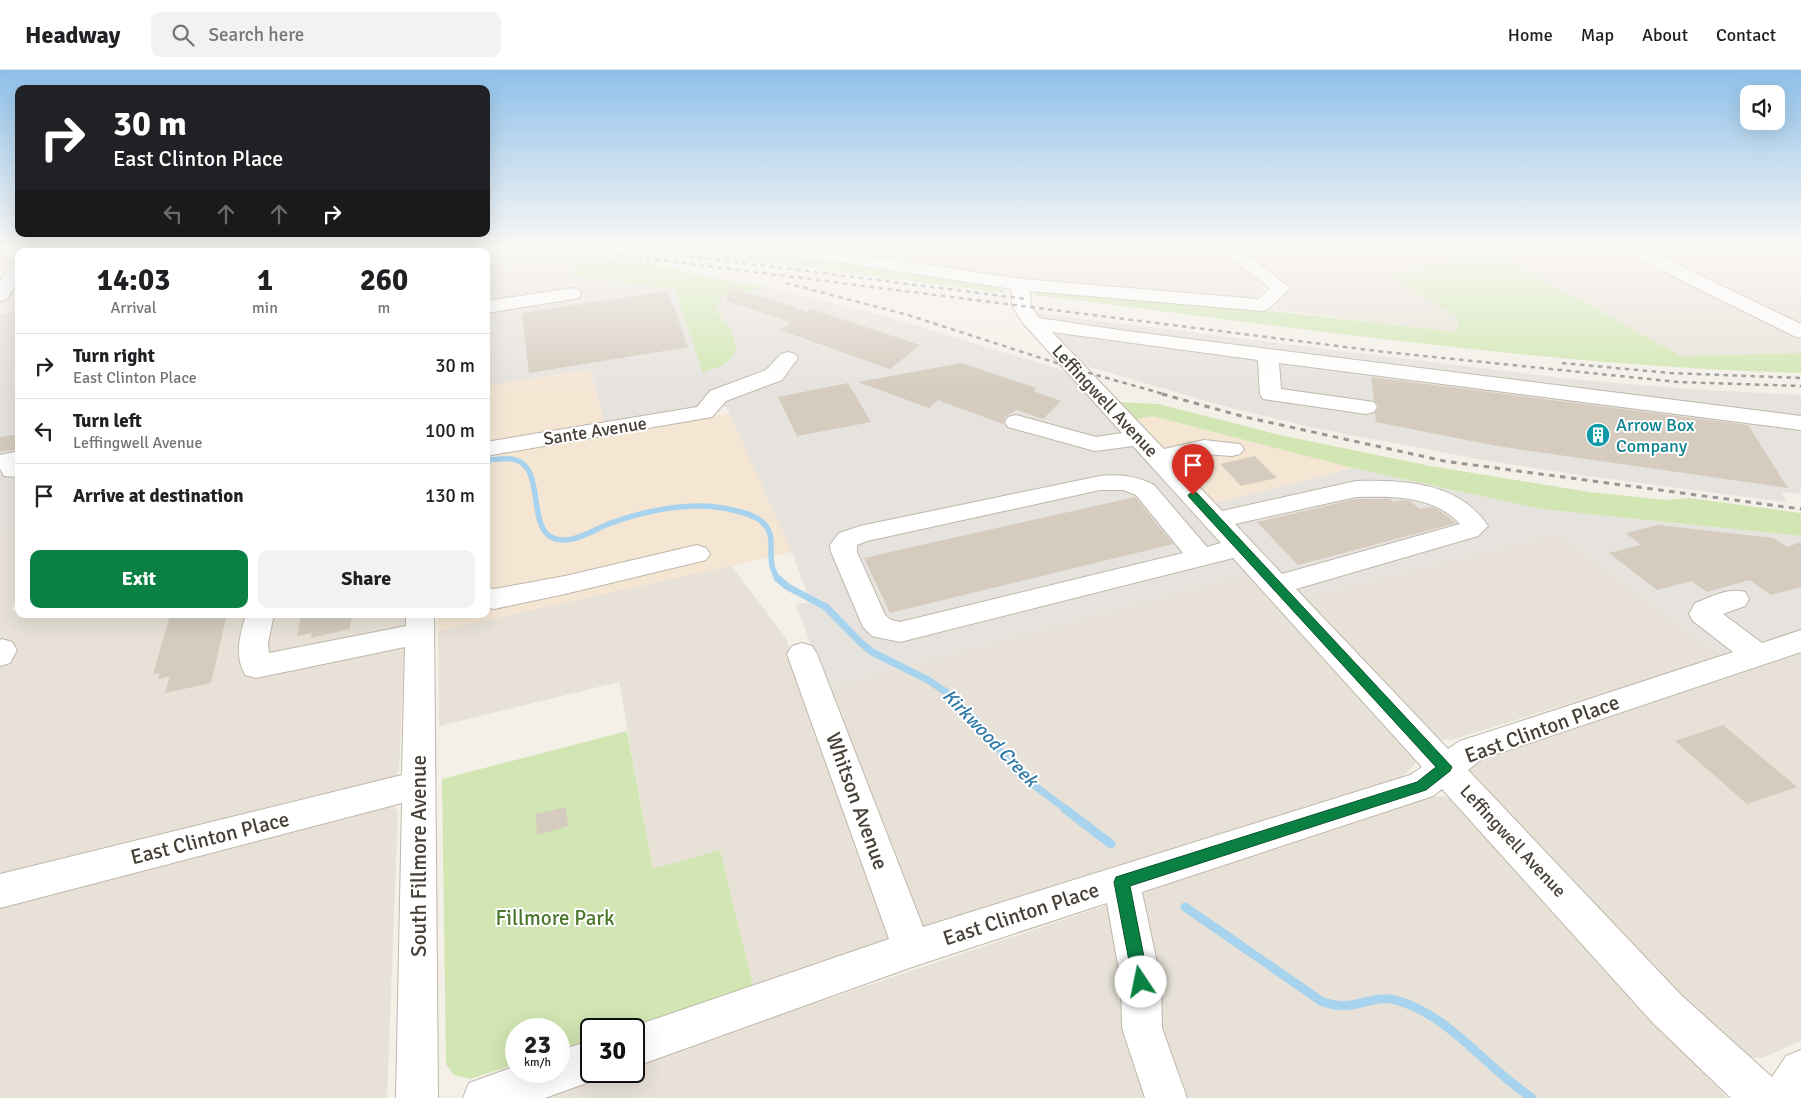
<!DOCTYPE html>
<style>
:root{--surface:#fff;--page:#f2f2f2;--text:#202124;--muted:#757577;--line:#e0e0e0;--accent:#0b8043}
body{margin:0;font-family:Signika,sans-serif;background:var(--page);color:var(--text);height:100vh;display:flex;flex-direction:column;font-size:19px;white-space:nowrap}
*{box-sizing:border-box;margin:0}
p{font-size:16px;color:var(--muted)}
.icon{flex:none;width:28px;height:28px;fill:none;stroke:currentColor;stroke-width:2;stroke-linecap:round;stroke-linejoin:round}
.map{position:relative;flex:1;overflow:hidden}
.details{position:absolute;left:15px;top:178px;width:475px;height:370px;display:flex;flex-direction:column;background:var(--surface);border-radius:10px;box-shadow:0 5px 20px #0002}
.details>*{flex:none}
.banner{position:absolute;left:15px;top:15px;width:475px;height:152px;border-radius:10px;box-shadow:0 5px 20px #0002;background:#202124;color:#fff;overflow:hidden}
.controls{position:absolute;left:1740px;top:15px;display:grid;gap:10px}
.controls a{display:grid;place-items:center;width:45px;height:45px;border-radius:10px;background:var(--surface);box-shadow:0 5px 20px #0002;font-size:25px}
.speed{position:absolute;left:505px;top:948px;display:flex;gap:10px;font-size:25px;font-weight:700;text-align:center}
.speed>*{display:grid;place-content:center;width:65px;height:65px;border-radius:50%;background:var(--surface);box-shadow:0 5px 20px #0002;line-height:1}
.speed small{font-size:12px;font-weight:400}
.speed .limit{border:2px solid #111;border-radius:8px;background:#fff;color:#111}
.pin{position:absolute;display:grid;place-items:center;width:42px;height:42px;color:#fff;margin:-51px -21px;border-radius:50% 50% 50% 0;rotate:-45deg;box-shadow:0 0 5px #0007}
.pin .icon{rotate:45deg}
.me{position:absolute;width:55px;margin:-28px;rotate:349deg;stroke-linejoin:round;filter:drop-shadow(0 0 4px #0008)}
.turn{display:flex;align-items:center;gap:18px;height:105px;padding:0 15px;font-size:22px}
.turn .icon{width:65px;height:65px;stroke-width:2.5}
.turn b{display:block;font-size:35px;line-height:42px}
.lanes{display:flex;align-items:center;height:48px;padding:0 15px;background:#0003;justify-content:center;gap:25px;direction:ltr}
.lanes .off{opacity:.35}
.eta{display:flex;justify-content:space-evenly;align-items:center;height:85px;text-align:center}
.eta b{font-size:30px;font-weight:700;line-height:35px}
.primary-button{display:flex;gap:10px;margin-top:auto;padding:10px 15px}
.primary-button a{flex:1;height:58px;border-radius:10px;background:var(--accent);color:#fff;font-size:20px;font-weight:700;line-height:58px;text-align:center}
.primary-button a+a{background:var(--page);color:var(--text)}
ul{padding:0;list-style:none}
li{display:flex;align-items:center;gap:15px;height:65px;padding:0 15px;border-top:1px solid var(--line)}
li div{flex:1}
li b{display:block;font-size:19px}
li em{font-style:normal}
header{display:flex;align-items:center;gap:30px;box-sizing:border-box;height:70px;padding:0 25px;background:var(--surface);border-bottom:1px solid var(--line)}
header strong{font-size:24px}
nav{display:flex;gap:28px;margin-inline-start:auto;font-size:18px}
.search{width:350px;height:45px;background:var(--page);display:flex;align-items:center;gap:12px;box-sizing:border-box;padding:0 18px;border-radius:10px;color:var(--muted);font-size:19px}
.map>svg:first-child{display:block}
.residential{fill:#e7e1d7}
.commercial{fill:#f5e6d4}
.industrial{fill:#e6e2dd}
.green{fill:#d1e6b2}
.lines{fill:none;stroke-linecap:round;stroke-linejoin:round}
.stream-far2{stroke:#a7d3ee;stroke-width:5.5}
.stream-far1{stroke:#a7d3ee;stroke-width:7}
.stream{stroke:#a7d3ee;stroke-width:9}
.building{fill:#d5cbbe}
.minor-casing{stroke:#bfb7ab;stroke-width:2}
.minor{fill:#fff;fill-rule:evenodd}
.rail-far1{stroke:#979797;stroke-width:2.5;stroke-dasharray:4.5 4.5;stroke-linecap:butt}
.rail{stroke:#979797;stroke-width:3;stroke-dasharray:5.5 5.5;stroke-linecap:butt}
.route{fill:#0b8043;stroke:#07532c}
.labels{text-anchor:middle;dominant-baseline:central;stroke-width:4;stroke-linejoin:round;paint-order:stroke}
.street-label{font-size:18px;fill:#474037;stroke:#fff}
.culture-label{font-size:18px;fill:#0d838f;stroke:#fff;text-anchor:start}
.water-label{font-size:19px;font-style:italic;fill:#317aa8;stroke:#fff}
.near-street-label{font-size:21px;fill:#474037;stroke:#fff}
.near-park-label{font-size:21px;fill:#4b772c;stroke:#fff}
</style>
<header>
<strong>Headway</strong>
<div class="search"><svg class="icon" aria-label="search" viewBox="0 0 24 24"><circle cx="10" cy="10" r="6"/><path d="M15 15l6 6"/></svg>Search here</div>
<nav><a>Home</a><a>Map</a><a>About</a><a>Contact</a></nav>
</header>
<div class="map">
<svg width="1801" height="1028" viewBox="0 0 1801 1028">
<rect width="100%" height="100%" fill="#f4f0e8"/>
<g class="residential">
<polygon points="0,177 18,177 0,202"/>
<polygon points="833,177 1217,177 1261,210 1265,216 1259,224 1243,229 1030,211 843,183"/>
<polygon points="1234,177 1621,177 1801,266 1801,283 1681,286 1499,185 1389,204 1458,248 1457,262 1275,240 1287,217"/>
<polygon points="1635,177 1801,177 1801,258"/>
<polygon points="19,458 19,523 11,541 19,540 19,544 406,544 399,701 393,709 0,812 0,462"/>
<polygon points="1558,463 1722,586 1451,670 1435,669 1299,528"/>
<polygon points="731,495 786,568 805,623 1253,502 1413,684 1416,692 1410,700 1401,707 753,916 720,780 653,800 619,612 439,656 438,561"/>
<polygon points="1787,581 1801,591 1801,971 1762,988 1745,987 1725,979 1465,699 1469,691"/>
<polygon points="1432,726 1445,727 1459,733 1713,1009 1727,1028 534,1028 613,1001 634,1001 634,994"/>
<polygon points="383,735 393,736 398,741 387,1028 0,1028 0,834"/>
</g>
<g class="commercial">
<polygon points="154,177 271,177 270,181 118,181"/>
<polygon points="590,299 605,354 486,373 486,316"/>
<polygon points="731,343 792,482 438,561 438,544 486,544 486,384"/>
<polygon points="1152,346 1353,398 1210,434 1132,350"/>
</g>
<g class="industrial">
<polygon points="47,177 154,177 118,181 44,181"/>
<polygon points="271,177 425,177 404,181 270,181"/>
<polygon points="444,177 469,177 574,191 571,205 675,220 731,258 716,240 721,228 740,222 769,218 895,249 1069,302 1253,502 827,617 796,535 810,531 792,482 726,336 605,354 590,299 486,316 486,181 439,181"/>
<polygon points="19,240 19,458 0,462 0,245"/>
<polygon points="1035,243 1570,309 1689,319 1801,325 1801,424 1782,422 1786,432 1586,406 1483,390 1310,357 1227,337 1087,296 1078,292 1035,248"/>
<polygon points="1353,398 1541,439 1801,466 1801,591 1772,571 1722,586 1558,463 1299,528 1210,434"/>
</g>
<g class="green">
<polygon points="469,177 524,177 680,198 680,202 769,218 740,222 721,228 716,241 731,258 737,280 727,293 703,303 675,220 570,205 573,191"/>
<polygon points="649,177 711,177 825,190 967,210 1003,220 1005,223"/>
<path d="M 1499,185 L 1681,286 L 1801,283 L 1801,303 C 1544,296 1289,256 1034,225 L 1037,222 L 1046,220 C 1183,231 1320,246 1457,262 L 1458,248 L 1388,204 Z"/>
<polygon points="1115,332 1159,334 1280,365 1430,396 1589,422 1666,430 1689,428 1801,443 1801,466 1541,439 1353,398 1152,346 1132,350"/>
<polygon points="627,661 653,799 720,780 753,916 622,959 591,959 591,969 559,980 559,959 516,959 516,994 470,1009 454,1005 446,994 442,709"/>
</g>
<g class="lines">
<path class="stream-far2" d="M 486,390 C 495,390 507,387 516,390 C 545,399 527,457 553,468 C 571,476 594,459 611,453 C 651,439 694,430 737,441 C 745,443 755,446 761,451 C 781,466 762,492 779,509"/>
<polyline class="stream-far1" points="777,508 788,517 826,537 860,572 872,582 928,610 949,624 976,650 1018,703 1067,740"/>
<g class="stream">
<polyline points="1065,739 1111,774"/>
<path d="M 1185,837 L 1321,931 C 1355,945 1370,922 1399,931 C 1453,948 1486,998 1532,1028"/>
</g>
</g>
<g class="building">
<polygon points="731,217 808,242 812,239 920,275 890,299 780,260 791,252 726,231"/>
<polygon points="668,221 688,277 529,303 522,243"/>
<polygon points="962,293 1036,318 1033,321 1061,331 1043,349 1017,340 1006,346 1003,354 938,330 929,338 858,312"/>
<polygon points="1371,307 1748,355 1788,418 1497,376 1376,352 1375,343 1379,336 1374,330"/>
<polygon points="848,313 871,352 797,366 778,327"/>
<polygon points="19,364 19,379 0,382 0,367"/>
<polygon points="1255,386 1277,408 1241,416 1220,394"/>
<polygon points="1135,427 1173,474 890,543 864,488"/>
<polygon points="1356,429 1390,429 1393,432 1402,430 1410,431 1420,439 1430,437 1437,439 1456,453 1298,495 1257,452"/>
<polygon points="1658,455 1773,468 1787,477 1801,472 1801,517 1771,525 1750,510 1707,522 1691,511 1657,520 1609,483 1641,475 1626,463"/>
<polygon points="176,544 227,544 211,613 165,623 170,606 158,609 160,603 153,604 170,545"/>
<polygon points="301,544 352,544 350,559 311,568 312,563 297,566"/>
<polygon points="1723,655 1797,717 1747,734 1675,671"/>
<polygon points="566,737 568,756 537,765 536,744"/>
</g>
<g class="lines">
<g class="minor-casing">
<g id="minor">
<polygon points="23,177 41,177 38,181 20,181"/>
<polygon points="422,177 443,177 439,181 419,181"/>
<path d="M 735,177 L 794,177 L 832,181 L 1023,209 L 1258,229 L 1270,218 L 1217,177 L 1237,177 L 1290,218 L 1269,239 L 1262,241 L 1030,221 L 1031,235 L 1039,248 L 1126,261 L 1801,346 L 1801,360 L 1279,293 L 1281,319 L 1374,332 L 1377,337 L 1374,342 L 1366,344 L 1263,329 L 1260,324 L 1258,290 L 1052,262 L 1164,379 L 1204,370 L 1240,374 L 1244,379 L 1240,384 L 1232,386 L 1204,384 L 1175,391 L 1222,441 L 1356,411 C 1404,410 1459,412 1488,456 L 1478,466 L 1296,519 L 1448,679 L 1460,671 L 1733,582 L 1693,551 L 1689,544 L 1695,533 C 1711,527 1728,517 1745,522 L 1749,529 L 1745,536 L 1723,544 L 1762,573 L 1801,560 L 1801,582 L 1482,689 L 1468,700 L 1681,925 L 1772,1007 L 1786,986 L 1801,980 L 1801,1028 L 1731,1028 L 1653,953 L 1442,719 L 1433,726 L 1421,730 L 1142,822 L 1161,912 L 1162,958 L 1187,1028 L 1145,1028 L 1122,958 L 1121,912 L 1107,833 L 912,897 L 634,997 L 634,959 L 626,959 L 889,869 L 787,584 L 792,576 L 802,573 L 812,576 L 817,584 L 923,857 L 1410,705 L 1422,697 L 1233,488 L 900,572 L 872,566 L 863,557 L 831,482 L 830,475 L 839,463 L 860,456 L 1100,406 C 1119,404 1137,406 1154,415 L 1207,477 L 1221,473 L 1133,376 L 1095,381 L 1008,357 L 1005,352 L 1008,347 L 1016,345 L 1096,367 L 1122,363 L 1022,252 L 1012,235 L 1012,219 L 832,191 L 744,182 L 738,181 ZM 1100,420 L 1123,420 L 1136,425 L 1183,483 L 900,552 L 891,550 L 885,545 L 857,482 L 857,475 L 867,471 ZM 1356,427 C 1393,426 1433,425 1460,454 L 1282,504 L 1235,454 Z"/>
<polygon points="1619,177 1641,177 1801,254 1801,268 1794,266 1622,181"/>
<polygon points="19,192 19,211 7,229 0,231 0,211 13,193"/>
<polygon points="572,218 579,220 581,224 579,228 486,243 486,231"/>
<polygon points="788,282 795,284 798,288 782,310 726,331 712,347 486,386 486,372 697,337 710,321 766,300 781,284"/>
<polygon points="14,382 19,383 19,407 4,406 0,399 0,385"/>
<polygon points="697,475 706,478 710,484 706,490 565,524 494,539 486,537 486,517 494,519 565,506"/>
<path d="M 246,544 L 274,544 L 268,573 L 269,583 L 406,556 L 406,544 L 434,544 L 438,1028 L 396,1028 L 402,733 L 0,838 L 0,804 L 402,705 L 405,577 L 256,608 L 245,605 C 234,585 240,565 246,544 Z"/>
<polygon points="2,569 12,572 17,580 10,593 0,596 0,570"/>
<polygon points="591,970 591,1001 608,1001 606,1006 545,1028 463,1028 469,1013 516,996 516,1001 559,1001 559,981"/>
</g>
</g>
<use href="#minor" class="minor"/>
<g class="rail-far1">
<polyline points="557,177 1385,282 1678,312 1801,316"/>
<polyline points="689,186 1026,229"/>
<polyline points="786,213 908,245 1075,299 1167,325"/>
<polyline points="1562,293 1670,303 1801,308"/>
</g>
<polyline class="rail" points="1162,324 1245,347 1444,391 1801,439"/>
</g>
<linearGradient id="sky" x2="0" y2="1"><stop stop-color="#8ec0ea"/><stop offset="0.55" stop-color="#faf8f5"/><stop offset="1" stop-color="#faf8f5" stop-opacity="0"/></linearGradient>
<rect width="1801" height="321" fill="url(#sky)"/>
<polygon class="route" points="1193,422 1197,423 1452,697 1450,701 1426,720 1130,816 1149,912 1147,918 1141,920 1135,918 1133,912 1114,812 1116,807 1417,712 1436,697 1189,427 1188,425"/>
<defs>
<g id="building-disc" transform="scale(1.25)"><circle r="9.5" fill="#0f9aa8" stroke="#fff"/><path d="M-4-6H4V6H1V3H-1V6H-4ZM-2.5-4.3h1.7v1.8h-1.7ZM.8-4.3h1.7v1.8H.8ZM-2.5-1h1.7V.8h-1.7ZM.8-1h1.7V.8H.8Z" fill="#fff"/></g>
</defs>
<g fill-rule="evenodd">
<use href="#building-disc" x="1598" y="365"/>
</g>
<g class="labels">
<g class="street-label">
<text transform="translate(1105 331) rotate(47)">Leffingwell Avenue</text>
<text transform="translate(595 361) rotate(-9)">Sante Avenue</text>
<text transform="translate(1513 771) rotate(47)">Leffingwell Avenue</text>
</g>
<g class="culture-label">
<text x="1616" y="355">Arrow Box<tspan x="1616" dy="21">Company</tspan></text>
</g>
<g class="water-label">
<text transform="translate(990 668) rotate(46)">Kirkwood Creek</text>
</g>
<g class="near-street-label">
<text transform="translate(1542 659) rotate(-20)">East Clinton Place</text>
<text transform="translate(857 731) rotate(70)">Whitson Avenue</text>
<text transform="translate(210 768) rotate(-14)">East Clinton Place</text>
<text transform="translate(419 786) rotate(-90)">South Fillmore Avenue</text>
<text transform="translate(1021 844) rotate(-18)">East Clinton Place</text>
</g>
<g class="near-park-label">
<text x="555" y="848">Fillmore Park</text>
</g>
</g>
</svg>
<div class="controls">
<a><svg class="icon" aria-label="sound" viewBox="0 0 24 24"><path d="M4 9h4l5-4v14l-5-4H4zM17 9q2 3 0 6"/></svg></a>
</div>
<div class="speed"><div>23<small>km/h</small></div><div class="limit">30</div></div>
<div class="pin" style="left:1193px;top:425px;background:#d93025"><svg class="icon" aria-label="arrive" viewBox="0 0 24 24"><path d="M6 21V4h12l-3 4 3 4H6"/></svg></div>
<svg class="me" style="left:1141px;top:912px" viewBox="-20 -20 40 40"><circle r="19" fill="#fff"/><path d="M0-13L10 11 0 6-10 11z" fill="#0b8043"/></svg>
<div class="banner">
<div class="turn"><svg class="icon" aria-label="right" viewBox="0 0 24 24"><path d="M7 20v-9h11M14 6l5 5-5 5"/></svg><div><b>30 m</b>East Clinton Place</div></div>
<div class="lanes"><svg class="icon off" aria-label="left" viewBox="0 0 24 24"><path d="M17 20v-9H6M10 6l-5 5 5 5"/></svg><svg class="icon off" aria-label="ahead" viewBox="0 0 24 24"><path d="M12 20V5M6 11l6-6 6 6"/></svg><svg class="icon off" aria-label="ahead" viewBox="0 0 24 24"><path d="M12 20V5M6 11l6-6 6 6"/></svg><svg class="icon" aria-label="right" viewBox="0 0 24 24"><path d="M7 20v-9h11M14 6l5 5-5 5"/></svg></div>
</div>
<section class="details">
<div class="eta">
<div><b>14:03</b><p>Arrival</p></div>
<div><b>1</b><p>min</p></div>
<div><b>260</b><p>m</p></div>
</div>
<ul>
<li><svg class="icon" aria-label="right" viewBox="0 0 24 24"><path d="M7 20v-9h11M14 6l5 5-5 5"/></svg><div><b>Turn right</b><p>East Clinton Place</p></div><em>30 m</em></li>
<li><svg class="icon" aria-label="left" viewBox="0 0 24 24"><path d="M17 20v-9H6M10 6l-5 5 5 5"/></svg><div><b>Turn left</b><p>Leffingwell Avenue</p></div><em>100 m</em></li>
<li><svg class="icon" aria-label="arrive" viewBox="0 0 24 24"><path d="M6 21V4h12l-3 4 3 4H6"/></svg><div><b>Arrive at destination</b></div><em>130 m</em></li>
</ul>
<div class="primary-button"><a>Exit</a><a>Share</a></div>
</section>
</div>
